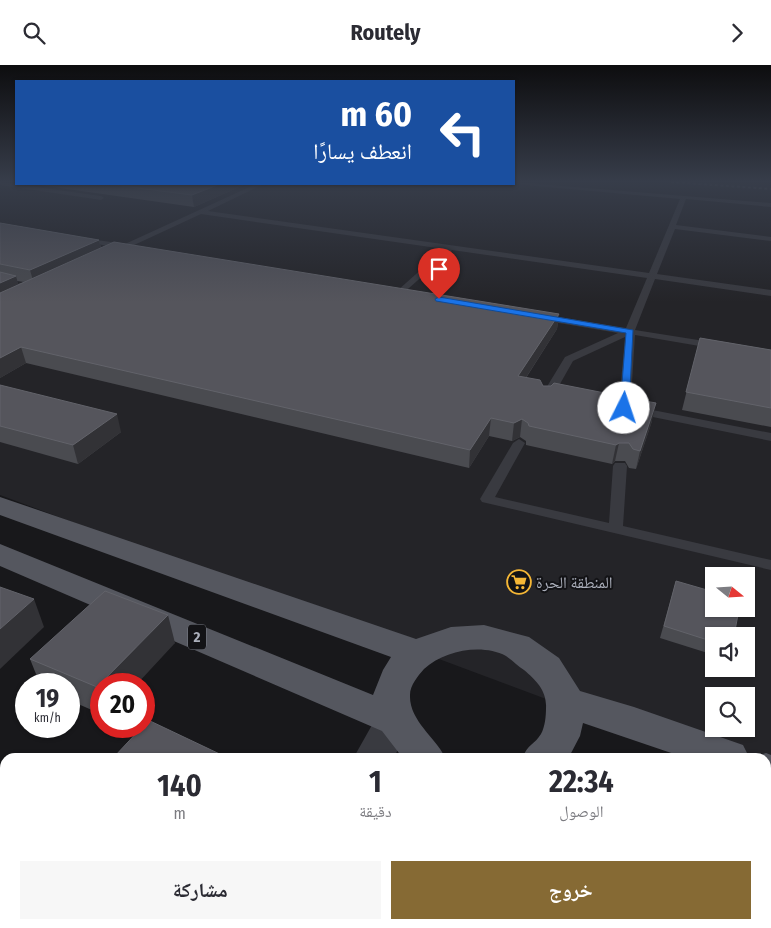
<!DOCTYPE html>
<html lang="ar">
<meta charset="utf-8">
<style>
:root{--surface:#fff;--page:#f7f7f7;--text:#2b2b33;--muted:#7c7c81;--accent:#866a34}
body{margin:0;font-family:"Fira Sans Condensed","Noto Naskh Arabic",sans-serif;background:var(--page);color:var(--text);direction:rtl;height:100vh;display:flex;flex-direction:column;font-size:19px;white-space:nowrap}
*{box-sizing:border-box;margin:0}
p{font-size:16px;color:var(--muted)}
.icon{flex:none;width:28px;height:28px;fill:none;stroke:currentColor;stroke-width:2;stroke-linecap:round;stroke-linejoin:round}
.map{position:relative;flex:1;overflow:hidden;direction:ltr}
.drawer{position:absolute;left:0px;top:688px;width:771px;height:176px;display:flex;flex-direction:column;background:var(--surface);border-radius:15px 15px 0 0;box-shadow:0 1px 4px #0004;direction:rtl}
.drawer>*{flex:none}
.banner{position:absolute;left:15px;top:15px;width:500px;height:105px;border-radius:0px;box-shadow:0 1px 4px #0004;direction:rtl;background:#1a4fa0;color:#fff;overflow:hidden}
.needle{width:32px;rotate:108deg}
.tools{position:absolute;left:705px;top:502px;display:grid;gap:10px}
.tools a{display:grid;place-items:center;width:50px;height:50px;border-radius:0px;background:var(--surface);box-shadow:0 1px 4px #0004;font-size:25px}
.speed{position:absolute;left:15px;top:608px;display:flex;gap:10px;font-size:25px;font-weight:700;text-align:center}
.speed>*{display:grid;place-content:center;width:65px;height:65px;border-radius:50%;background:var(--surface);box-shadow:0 1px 4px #0004;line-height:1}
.speed small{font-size:12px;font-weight:400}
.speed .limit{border:8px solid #d22;background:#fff;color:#111}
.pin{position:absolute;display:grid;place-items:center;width:42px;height:42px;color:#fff;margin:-51px -21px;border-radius:50% 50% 50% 0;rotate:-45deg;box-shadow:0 0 5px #0007}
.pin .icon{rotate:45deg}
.me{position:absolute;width:55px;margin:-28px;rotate:4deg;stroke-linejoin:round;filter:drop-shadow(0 0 4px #0008)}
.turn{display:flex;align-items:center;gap:18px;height:105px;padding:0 20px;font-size:22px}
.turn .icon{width:65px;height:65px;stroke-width:2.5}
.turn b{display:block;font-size:35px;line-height:42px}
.eta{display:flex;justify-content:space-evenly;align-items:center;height:85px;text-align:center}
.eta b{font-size:30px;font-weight:700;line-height:35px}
.cta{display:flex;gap:10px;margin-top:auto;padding:10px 20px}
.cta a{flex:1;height:58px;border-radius:0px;background:var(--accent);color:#fff;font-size:20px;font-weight:700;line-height:58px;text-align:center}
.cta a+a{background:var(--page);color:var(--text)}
header{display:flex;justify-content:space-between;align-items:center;height:65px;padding:0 20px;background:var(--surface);font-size:22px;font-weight:700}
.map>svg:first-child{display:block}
.built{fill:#242428;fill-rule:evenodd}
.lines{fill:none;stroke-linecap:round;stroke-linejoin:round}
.service{fill:#393a40;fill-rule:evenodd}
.minor{fill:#393a40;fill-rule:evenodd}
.primary{fill:#55575f;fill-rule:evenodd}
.rail{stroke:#4c4e55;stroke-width:2;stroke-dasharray:3 2.5;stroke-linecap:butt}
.wall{fill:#4a4b50;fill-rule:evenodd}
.shaded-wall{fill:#323236}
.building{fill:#55555c;stroke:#62636a}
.route{fill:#1a73e8;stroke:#114b97}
.labels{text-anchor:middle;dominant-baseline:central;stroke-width:4;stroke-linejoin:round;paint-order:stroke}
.shield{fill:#131316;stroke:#7d808a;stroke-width:1}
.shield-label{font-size:15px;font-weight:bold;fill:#abafbb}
.poi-label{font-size:16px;fill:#abafbb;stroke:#131316;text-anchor:start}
</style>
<header><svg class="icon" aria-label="forward" viewBox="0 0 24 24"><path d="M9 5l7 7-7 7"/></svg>Routely<svg class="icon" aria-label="search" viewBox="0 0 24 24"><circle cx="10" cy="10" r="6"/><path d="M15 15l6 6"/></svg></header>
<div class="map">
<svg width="771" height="863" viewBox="0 0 771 863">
<rect width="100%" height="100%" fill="#18181b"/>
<path class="built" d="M 0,117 L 16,117 L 16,119 L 514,119 L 514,117 L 771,117 L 771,719 L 766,692 L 701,692 L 0,430 ZM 714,511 L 746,511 L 746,544 L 714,544 ZM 714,571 L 746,571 L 746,604 L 714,604 ZM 714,631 L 746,631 L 746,664 L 714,664 Z"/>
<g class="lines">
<g class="service">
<polygon points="0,117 101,131 104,133 101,135 0,120"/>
<polygon points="514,117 771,138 771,142 686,134 676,160 771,172 771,176 675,164 657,209 771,225 771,231 655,214 635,265 717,278 722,281 717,284 635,270 630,350 624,354 618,350 625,272 573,296 552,333 546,336 540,333 565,292 618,268 541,255 536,252 541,249 626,263 647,213 452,185 400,231 397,230 397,226 444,184 201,149 119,187 115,185 117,183 78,175 82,173 125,179 256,119 264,119 208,146 649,208 680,134 514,119"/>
<polygon points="637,342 771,368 771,376 633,348 633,344"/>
<polygon points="519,374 525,378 495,432 609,458 613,401 615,398 625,398 627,401 623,461 771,495 771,505 482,437 480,434 513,378"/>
</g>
<g class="minor">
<polygon points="395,639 409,644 414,655 394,692 354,692 381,644"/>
<polygon points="258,859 306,859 304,863 256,863"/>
<polygon points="436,859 484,859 482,863 434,863"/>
</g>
<g class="primary">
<path d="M 0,432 L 416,574 L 451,562 L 484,560 L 529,572 L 559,593 L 580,626 L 634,642 L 743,680 L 749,692 L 683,692 L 583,658 L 580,671 L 569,692 L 523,692 C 527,680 535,679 541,669 C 545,662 546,651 546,643 C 547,626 536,615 524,605 C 518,601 512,595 506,591 C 481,578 444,586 424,604 C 418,611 410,620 410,630 C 409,655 435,672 445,692 L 402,692 L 382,666 L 0,501 L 0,479 L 373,630 L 383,605 L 391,592 L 0,450 Z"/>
<polygon points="766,688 771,690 771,726 766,724 766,692 754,692"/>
<polygon points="766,779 771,781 771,825 766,823"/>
</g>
<polyline class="rail" points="671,117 771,124"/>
</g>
<g class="wall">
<polygon points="32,119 246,119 194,142"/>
<path d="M 0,158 L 99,175 L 101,183 L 559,249 L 557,264 L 526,313 L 543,321 L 624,336 L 652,356 L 636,404 L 629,403 L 625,396 L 615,396 L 612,399 L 526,380 L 526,376 L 520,372 L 512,376 L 489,371 L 469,403 L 26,298 L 0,313 ZM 17,216 L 24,217 L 18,219 Z"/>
<polygon points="700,273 771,285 771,362 682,345"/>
<polygon points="0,320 121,367 78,399 0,377"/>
<polygon points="676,516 714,571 714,590 660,573"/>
<polygon points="175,578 101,619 101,649 69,635 69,619 40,619 30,594"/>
<polygon points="771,821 771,863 763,863 764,859 766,859 766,829"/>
</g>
<g class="shaded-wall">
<polygon points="220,119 246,119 194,142 192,130"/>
<polygon points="99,175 102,188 34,219 30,205"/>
<polygon points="16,211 20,226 0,235 0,218"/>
<polygon points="559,249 557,264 516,328 518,311"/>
<polygon points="21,282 26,298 0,313 0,293"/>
<polygon points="656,338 652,356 636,404 640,386"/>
<polygon points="117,349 121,367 78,399 73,380"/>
<polygon points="491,353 489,371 469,403 470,385"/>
<polygon points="522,354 520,372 512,376 514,358"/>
<polygon points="619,378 615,396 612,399 616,380"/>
<polygon points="34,534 44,562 0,604 0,564"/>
<polygon points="168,550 175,578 137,619 101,619 101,635 97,622"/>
</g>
<g class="building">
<polygon points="107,119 220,119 192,130"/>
<polygon points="0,158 99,175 30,205 0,199"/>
<polygon points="114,177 559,249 518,311 540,315 543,321 551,321 554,318 620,331 624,336 632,336 634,334 656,338 640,386 633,384 629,378 619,378 616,380 529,361 528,358 522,354 514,358 491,353 470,385 21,282 0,293 0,228"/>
<polygon points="0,207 16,211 0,218"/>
<polygon points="700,273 771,285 771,343 686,327"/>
<polygon points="0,320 117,349 73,380 0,361"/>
<polygon points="676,516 714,527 714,544 739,544 734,571 714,571 714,577 664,561"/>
<polygon points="0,522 34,534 0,564"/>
<polygon points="105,526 168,550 97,622 30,594"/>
<polygon points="148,655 226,692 114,692 143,661 144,661 144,660"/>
<polygon points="551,859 584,859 593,863 549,863"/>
</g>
<linearGradient id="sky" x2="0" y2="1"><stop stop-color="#0d0d0f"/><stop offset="0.49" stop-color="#373d4a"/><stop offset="1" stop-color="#373d4a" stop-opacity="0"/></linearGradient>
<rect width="771" height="237" fill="url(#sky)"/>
<polygon class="route" points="439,232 633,265 629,343 624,346 620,343 626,268 436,236 435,234"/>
<defs>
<g id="supermarket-ring" transform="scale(1.25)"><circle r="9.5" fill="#131316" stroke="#f5b736" stroke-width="1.5"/><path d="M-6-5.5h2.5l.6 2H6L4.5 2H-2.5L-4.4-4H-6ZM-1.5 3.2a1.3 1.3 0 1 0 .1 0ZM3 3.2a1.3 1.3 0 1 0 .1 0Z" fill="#f5b736"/></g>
</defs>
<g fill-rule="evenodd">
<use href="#supermarket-ring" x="519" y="517"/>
</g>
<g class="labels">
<rect class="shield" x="188" y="559.5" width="18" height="25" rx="4"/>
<g class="shield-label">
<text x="197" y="572">2</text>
</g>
<g class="poi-label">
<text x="536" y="517">المنطقة الحرة</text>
</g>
</g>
</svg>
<div class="tools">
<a><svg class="needle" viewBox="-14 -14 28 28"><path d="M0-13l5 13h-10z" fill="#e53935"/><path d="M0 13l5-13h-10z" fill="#7c7c81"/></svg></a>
<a><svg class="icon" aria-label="sound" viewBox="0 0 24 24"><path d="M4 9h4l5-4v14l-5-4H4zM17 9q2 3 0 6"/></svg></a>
<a><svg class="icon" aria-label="search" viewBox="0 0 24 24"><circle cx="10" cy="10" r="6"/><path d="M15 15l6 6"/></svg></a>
</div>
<div class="speed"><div>19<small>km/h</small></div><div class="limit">20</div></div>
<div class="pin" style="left:439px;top:234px;background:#d93025"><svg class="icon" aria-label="arrive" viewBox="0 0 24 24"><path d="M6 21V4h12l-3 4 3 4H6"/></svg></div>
<svg class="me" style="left:624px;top:343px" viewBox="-20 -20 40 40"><circle r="19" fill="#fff"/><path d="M0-13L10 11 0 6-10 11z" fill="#1a73e8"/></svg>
<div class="banner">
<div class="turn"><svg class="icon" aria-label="left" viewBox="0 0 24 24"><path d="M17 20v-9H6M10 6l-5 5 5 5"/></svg><div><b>60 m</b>انعطف يسارًا</div></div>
</div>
<section class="drawer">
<div class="eta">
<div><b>22:34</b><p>الوصول</p></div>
<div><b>1</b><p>دقيقة</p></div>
<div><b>140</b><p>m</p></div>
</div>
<div class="cta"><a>خروج</a><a>مشاركة</a></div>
</section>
</div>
